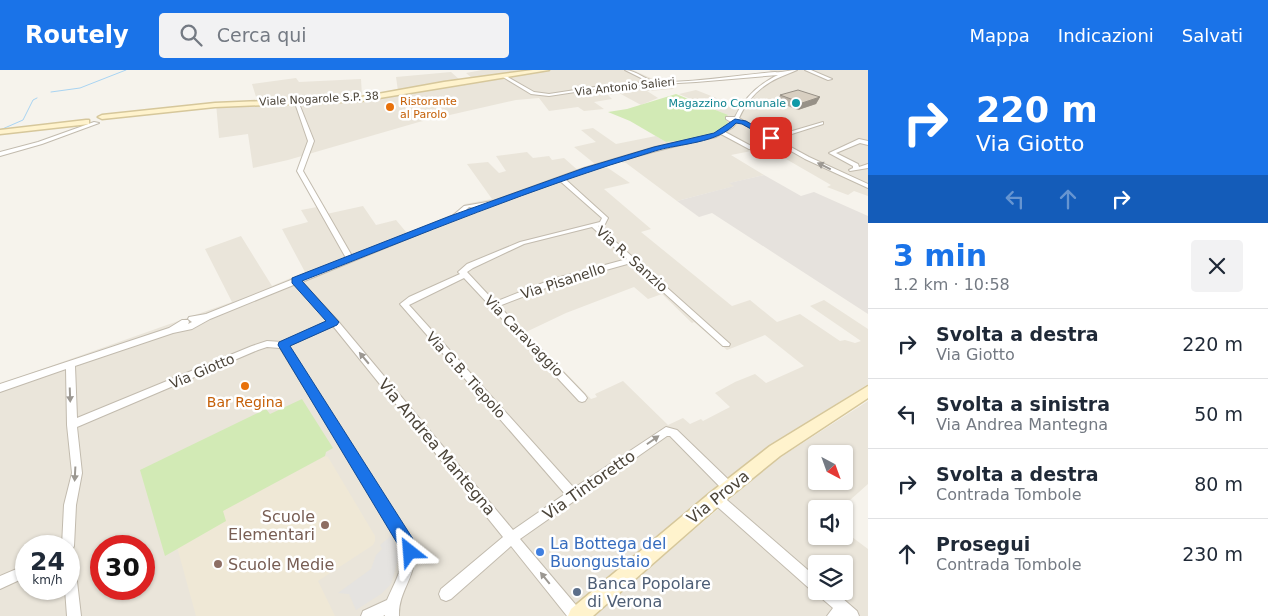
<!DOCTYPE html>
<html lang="it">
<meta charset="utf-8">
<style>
:root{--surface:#fff;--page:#f2f2f3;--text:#1f2937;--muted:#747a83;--line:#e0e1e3;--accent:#1a73e8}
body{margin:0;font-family:"DejaVu Sans",sans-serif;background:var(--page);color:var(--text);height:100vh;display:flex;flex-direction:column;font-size:19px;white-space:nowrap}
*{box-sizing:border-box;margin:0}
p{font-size:16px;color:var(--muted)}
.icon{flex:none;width:28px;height:28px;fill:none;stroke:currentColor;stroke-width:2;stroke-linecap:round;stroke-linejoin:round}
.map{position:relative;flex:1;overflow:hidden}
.sheet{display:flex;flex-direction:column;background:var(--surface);width:400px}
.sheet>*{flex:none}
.top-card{background:#1a73e8;color:#fff;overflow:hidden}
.needle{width:32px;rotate:139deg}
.tools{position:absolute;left:808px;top:375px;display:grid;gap:10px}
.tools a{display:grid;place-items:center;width:45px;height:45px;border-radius:5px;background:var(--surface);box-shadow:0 1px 4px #0004;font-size:25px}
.speed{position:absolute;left:15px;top:465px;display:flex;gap:10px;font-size:25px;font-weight:700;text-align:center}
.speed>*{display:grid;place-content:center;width:65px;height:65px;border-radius:50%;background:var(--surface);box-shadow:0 1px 4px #0004;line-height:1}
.speed small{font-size:12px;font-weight:400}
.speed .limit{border:8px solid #d22;background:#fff;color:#111}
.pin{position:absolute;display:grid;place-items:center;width:42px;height:42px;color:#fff;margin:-21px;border-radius:10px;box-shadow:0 2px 8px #0006}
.me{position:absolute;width:55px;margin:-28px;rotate:332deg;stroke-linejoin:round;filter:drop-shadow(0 0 4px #0008)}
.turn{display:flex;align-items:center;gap:18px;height:105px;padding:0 25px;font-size:22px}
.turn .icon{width:65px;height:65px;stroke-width:2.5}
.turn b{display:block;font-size:35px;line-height:42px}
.lanes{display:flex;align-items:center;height:48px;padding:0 25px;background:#0003;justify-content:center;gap:25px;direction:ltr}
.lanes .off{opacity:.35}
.round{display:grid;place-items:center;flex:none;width:52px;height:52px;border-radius:5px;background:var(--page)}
.overview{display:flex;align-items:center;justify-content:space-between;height:85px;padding:0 25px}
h1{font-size:30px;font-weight:800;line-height:38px;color:var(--accent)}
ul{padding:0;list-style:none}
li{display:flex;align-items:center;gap:15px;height:70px;padding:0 25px;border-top:1px solid var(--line)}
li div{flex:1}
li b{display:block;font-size:19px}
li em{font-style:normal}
header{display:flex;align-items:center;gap:30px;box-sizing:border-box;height:70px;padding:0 25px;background:var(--accent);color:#fff}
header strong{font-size:24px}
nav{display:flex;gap:28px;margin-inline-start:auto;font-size:18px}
.search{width:350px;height:45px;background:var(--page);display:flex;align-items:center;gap:12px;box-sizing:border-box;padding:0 18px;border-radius:5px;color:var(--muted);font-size:19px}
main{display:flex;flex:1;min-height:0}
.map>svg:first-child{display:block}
.residential{fill:#eae5da;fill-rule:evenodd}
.industrial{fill:#e6e2dd}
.education{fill:#efe8d6}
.green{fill:#d2eab5}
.parking{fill:#e5e3e0}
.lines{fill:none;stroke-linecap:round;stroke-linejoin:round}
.stream{stroke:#a9d4f2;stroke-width:1}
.street-casing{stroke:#c2bbae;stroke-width:2}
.secondary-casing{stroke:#d6c79b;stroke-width:3}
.street{fill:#fff;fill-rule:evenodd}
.secondary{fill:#fff3cd;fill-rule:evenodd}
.wall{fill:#bab2a6}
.shaded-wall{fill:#979187}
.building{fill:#d8cfc1;stroke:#979187}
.oneway{fill:#9c9892}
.route{fill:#1a73e8;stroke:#114b97}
.culture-dot{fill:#0f9aa8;stroke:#fff;stroke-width:2}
.food-dot{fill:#e8710a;stroke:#fff;stroke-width:2}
.education-dot{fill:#8d6e63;stroke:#fff;stroke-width:2}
.shop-dot{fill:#3f7fe0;stroke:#fff;stroke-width:2}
.service-dot{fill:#5c6f8a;stroke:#fff;stroke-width:2}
.labels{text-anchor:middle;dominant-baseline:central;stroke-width:5;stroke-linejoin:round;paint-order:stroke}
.far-street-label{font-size:11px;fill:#4b4439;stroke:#fff}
.far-food-label{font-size:11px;fill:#c56008;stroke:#fff;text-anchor:start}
.far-culture-label{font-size:11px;fill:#0d838f;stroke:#fff;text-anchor:end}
.street-label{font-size:14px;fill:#4b4439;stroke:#fff}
.food-label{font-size:14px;fill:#c56008;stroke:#fff}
.near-street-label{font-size:16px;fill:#4b4439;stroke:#fff}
.near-education-label{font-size:16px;fill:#785e54;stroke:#fff;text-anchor:end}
.near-shop-label{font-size:16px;fill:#366cbe;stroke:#fff;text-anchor:start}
.near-service-label{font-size:16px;fill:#4e5e75;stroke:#fff;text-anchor:start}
</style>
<header>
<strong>Routely</strong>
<div class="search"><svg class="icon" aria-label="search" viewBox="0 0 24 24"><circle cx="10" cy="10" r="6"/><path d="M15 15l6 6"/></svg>Cerca qui</div>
<nav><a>Mappa</a><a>Indicazioni</a><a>Salvati</a></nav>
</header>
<main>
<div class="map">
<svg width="868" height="546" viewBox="0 0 868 546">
<rect width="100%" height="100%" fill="#f6f3ec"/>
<g class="residential">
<polygon points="482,0 633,0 655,10 670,10 674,12 665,13 674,19 647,21 658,28 641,35 619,23 608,25 612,29 594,32 604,39 584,41 578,37 549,41 539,28 516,30 419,52 288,90 253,98 248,64 219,68 216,33 257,30 252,14 296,8 299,12 361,9 362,26 398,21 396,7 451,2 460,10 472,8 466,3"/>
<polygon points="769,0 868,0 868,126 854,121 848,125 827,117 831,115 767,78 731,85 764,105 730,113 735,116 677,131 626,93 620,92 612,95 608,90 595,94 574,77 596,72 581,60 593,58 616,74 656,66 666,72 709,65 729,54 724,48 727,45 679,24 696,20 742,38 764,14 777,5"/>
<path d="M 527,82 L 533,88 L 549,86 L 552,90 L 564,88 L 581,103 L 588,104 L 587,101 L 602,97 L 608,98 L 630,113 L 604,119 L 651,159 L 641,162 L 732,236 L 750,230 L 777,252 L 800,244 L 840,271 L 845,270 L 855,273 L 861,271 L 810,236 L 824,230 L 868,259 L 868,314 L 809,351 L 727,409 L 564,546 L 0,546 L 0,314 L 232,232 L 205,179 L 241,166 L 272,216 L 305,202 L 282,159 L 308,152 L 301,140 L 317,137 L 322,145 L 363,136 L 376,155 L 396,150 L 407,163 L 455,143 L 465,134 L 492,129 L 467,94 L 488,92 L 499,103 L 506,101 L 496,86 ZM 634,217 L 648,229 L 662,224 L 692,253 L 694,252 L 727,280 L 765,265 L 804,296 L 766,313 L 755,304 L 735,312 L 715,323 L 730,337 L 703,351 L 701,349 L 690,354 L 683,348 L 668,355 L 623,311 L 595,324 L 597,327 L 591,329 L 526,262 L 566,243 ZM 26,476 L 69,476 L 69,519 L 26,519 ZM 101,476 L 144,476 L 144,519 L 101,519 Z"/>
<path d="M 868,331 L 868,414 L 840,439 L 816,439 L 816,466 L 844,466 L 844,461 L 868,479 L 868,546 L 593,546 L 758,405 L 784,385 ZM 816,384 L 844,384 L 844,411 L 816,411 ZM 816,494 L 844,494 L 844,521 L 816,521 Z"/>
</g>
<polygon class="industrial" points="764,105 801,126 814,122 868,146 868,244 712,143 699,147 677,131 734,116 729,113"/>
<polygon class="education" points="325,386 328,387 375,466 375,471 373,475 318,511 335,546 196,546 177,477 222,441"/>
<g class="green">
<polygon points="676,24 728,45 725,48 729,54 709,65 679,72 675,71 666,72 630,51 608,42 627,39"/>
<polygon points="302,329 333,378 326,382 325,386 223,441 226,451 165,486 140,400 266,339 270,344"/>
</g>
<polygon class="parking" points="391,466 400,483 391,514 381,524 356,540 349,524 338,523 371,499 376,485 382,479 380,475"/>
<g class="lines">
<g class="stream">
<polyline points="51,22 80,18 126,0"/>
<polyline points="0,60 23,50 33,30 37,28"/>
</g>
<g class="street-casing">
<g id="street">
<path d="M 625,0 C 637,0 647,12 657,12 C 694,13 738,5 775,2 C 783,3 789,0 797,0 C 791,3 784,5 778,8 C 760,16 747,30 739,48 L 772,67 L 823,52 L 823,54 L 776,69 L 809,87 L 868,114 L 868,118 L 805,89 L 738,51 L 732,58 L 725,62 L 753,77 L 753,79 L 749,79 L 721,64 L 716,67 C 665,78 614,91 565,109 L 607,147 L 608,148 L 605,154 L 598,156 L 730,274 L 729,276 L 723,276 L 631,193 L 559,213 L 499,236 L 585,325 L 587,328 L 585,331 L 582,332 L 579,331 L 464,208 L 409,235 L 574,418 L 666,357 L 677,360 L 733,414 L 735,418 L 733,422 L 729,423 L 725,422 L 670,366 L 667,366 L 520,469 L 581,541 L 583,546 L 567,546 L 511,476 L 451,529 L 446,531 L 441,529 L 439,524 L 441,519 L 503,467 L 333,256 L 288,276 L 414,474 C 419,506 398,519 399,546 L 385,546 L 385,545 L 383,546 L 361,546 L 363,541 L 387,530 C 395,512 405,496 402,476 L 280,278 L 267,277 L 258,280 L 77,357 L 82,403 L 76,435 L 74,476 L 72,480 L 69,482 L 69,476 L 62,476 L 64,435 L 72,403 L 67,355 L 66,299 L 0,322 L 0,314 L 169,258 L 182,250 L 188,250 L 189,252 L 188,254 L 192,252 L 188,249 L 189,247 L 206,244 L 346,188 L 297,101 L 308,71 L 296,36 L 298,30 L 302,31 L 300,36 L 314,71 L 303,101 L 352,186 L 451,147 L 464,136 L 493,131 L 584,98 L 655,77 L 714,64 L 728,56 L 731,52 L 726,49 L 726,47 L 735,47 C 744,28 759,14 778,5 L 696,12 L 608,17 L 549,26 L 531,24 L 503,7 L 506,6 L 534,22 L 549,24 L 608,15 L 649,12 ZM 560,111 L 602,148 L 600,152 L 520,172 L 467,194 L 458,202 L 460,204 L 409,227 L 400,234 L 565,424 L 513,460 L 337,250 L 302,212 L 473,142 L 474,140 L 478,140 L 496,134 ZM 469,137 L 474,138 L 473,140 L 465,141 ZM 592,157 L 627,189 L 553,209 L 495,232 L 467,202 L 473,198 L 524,174 ZM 296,214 L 328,251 L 282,272 L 267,271 L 252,276 L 77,348 L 75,296 L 173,263 L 192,259 L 210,249 Z"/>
<polygon points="805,0 811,0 832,9 828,10"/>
<polygon points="94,52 99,53 42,74 0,86 0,82 38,72"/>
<polygon points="859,69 868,71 868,75 860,73 836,83 858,94 859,97 868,94 868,98 850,101 849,100 853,98 853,96 829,83"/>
<polygon points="716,423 720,424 816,507 816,521 811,520 712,432 710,428 712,424"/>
<polygon points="69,488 73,490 75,494 81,546 67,546 65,519 69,519"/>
<polygon points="26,495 26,507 0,519 0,506"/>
<polygon points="818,521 834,521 857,541 859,546 827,546 833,538 819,526"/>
</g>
</g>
<g class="secondary-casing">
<g id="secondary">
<polygon points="533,0 549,0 361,31 215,37 102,49 98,47 102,45 215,33 361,27 444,12"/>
<polygon points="86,50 89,50 89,54 0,64 0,60"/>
<polygon points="868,316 868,328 780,386 722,433 593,546 568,546 571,539 710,423 770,376"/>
</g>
</g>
<use href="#street" class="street"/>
<use href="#secondary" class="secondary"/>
</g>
<polygon class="wall" points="780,25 820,27 816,34 798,40 777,32"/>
<polygon class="shaded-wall" points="820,27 816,34 798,40 802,33"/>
<polygon class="building" points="798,20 820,27 802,33 780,25"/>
<defs><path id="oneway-solid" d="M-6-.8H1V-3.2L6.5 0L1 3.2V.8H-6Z" transform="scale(1.25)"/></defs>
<g class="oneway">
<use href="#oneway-solid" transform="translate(824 96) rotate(-154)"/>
<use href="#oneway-solid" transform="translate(364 288) rotate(-130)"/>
<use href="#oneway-solid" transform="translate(70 325) rotate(88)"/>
<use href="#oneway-solid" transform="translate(653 370) rotate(-35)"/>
<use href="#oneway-solid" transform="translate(75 404) rotate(93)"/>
<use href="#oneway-solid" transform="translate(545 508) rotate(-129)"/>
</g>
<path class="route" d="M 735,49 L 746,51 L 775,68 L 769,69 L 742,54 L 736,53 C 717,74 681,73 655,81 C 535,117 419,165 302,211 L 339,252 L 337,255 L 290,276 L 413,469 L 418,482 L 415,488 L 410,490 L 404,488 L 400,478 L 278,275 L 279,272 L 326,251 L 292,213 L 292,208 L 450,146 L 584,98 L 654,77 L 714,63 Z"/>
<circle class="culture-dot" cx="796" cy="33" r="5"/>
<g class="food-dot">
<circle cx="390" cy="37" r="5"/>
<circle cx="245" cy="316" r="5"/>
</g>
<g class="education-dot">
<circle cx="325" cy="455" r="5"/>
<circle cx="218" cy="494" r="5"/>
</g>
<circle class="shop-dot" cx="540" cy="482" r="5"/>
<circle class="service-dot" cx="577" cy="522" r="5"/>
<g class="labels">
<g class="far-street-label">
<text transform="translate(625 17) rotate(-6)">Via Antonio Salieri</text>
<text transform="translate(319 29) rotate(-3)">Viale Nogarole S.P. 38</text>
</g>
<g class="far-food-label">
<text x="400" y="31">Ristorante<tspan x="400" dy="13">al Parolo</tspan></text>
</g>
<g class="far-culture-label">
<text x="786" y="33">Magazzino Comunale</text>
</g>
<g class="street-label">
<text transform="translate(632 189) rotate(42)">Via R. Sanzio</text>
<text transform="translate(563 211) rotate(-18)">Via Pisanello</text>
<text transform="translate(524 266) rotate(46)">Via Caravaggio</text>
<text transform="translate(202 301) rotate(-23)">Via Giotto</text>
<text transform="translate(466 305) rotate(48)">Via G.B. Tiepolo</text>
</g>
<g class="food-label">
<text x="245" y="332">Bar Regina</text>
</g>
<g class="near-street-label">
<text transform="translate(437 377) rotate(50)">Via Andrea Mantegna</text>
<text transform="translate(589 415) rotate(-35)">Via Tintoretto</text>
<text transform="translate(718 427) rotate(-39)">Via Prova</text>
</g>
<g class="near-education-label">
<text x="315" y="446">Scuole<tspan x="315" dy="18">Elementari</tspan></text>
<text x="228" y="494" text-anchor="start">Scuole Medie</text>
</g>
<g class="near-shop-label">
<text x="550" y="473">La Bottega del<tspan x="550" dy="18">Buongustaio</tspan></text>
</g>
<g class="near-service-label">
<text x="587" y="513">Banca Popolare<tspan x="587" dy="18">di Verona</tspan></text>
</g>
</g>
</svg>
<div class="tools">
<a><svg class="needle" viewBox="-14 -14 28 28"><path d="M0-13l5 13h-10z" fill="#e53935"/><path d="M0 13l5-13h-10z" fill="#747a83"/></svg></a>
<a><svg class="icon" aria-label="sound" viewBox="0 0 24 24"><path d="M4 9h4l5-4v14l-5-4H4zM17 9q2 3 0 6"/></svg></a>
<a><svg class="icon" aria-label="layers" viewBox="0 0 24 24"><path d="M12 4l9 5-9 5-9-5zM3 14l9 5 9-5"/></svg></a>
</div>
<div class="speed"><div>24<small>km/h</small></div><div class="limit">30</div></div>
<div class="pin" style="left:771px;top:68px;background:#d93025"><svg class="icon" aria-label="arrive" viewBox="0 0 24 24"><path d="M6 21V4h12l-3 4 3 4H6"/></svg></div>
<svg class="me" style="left:410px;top:482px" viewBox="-20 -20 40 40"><path d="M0-17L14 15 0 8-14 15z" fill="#1a73e8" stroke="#fff" stroke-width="4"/></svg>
</div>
<section class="sheet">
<div class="top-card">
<div class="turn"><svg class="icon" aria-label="right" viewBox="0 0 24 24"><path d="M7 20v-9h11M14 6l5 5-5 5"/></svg><div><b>220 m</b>Via Giotto</div></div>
<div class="lanes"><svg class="icon off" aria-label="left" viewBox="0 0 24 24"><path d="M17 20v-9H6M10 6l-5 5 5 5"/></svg><svg class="icon off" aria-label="ahead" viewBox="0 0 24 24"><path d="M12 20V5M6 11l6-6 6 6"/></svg><svg class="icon" aria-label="right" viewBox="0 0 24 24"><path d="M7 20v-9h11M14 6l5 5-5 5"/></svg></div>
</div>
<div class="overview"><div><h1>3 min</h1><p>1.2 km · 10:58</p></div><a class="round"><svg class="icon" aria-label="close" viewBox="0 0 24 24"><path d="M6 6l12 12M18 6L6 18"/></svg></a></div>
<ul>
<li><svg class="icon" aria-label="right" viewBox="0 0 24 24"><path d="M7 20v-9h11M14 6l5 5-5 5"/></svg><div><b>Svolta a destra</b><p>Via Giotto</p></div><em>220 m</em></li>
<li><svg class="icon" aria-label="left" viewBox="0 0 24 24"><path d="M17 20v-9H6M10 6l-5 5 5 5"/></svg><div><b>Svolta a sinistra</b><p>Via Andrea Mantegna</p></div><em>50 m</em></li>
<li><svg class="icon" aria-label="right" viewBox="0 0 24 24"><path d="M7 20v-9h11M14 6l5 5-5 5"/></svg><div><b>Svolta a destra</b><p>Contrada Tombole</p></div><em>80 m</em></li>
<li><svg class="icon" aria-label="ahead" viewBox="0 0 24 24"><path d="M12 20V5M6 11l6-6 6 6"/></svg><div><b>Prosegui</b><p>Contrada Tombole</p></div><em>230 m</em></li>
</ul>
</section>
</main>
